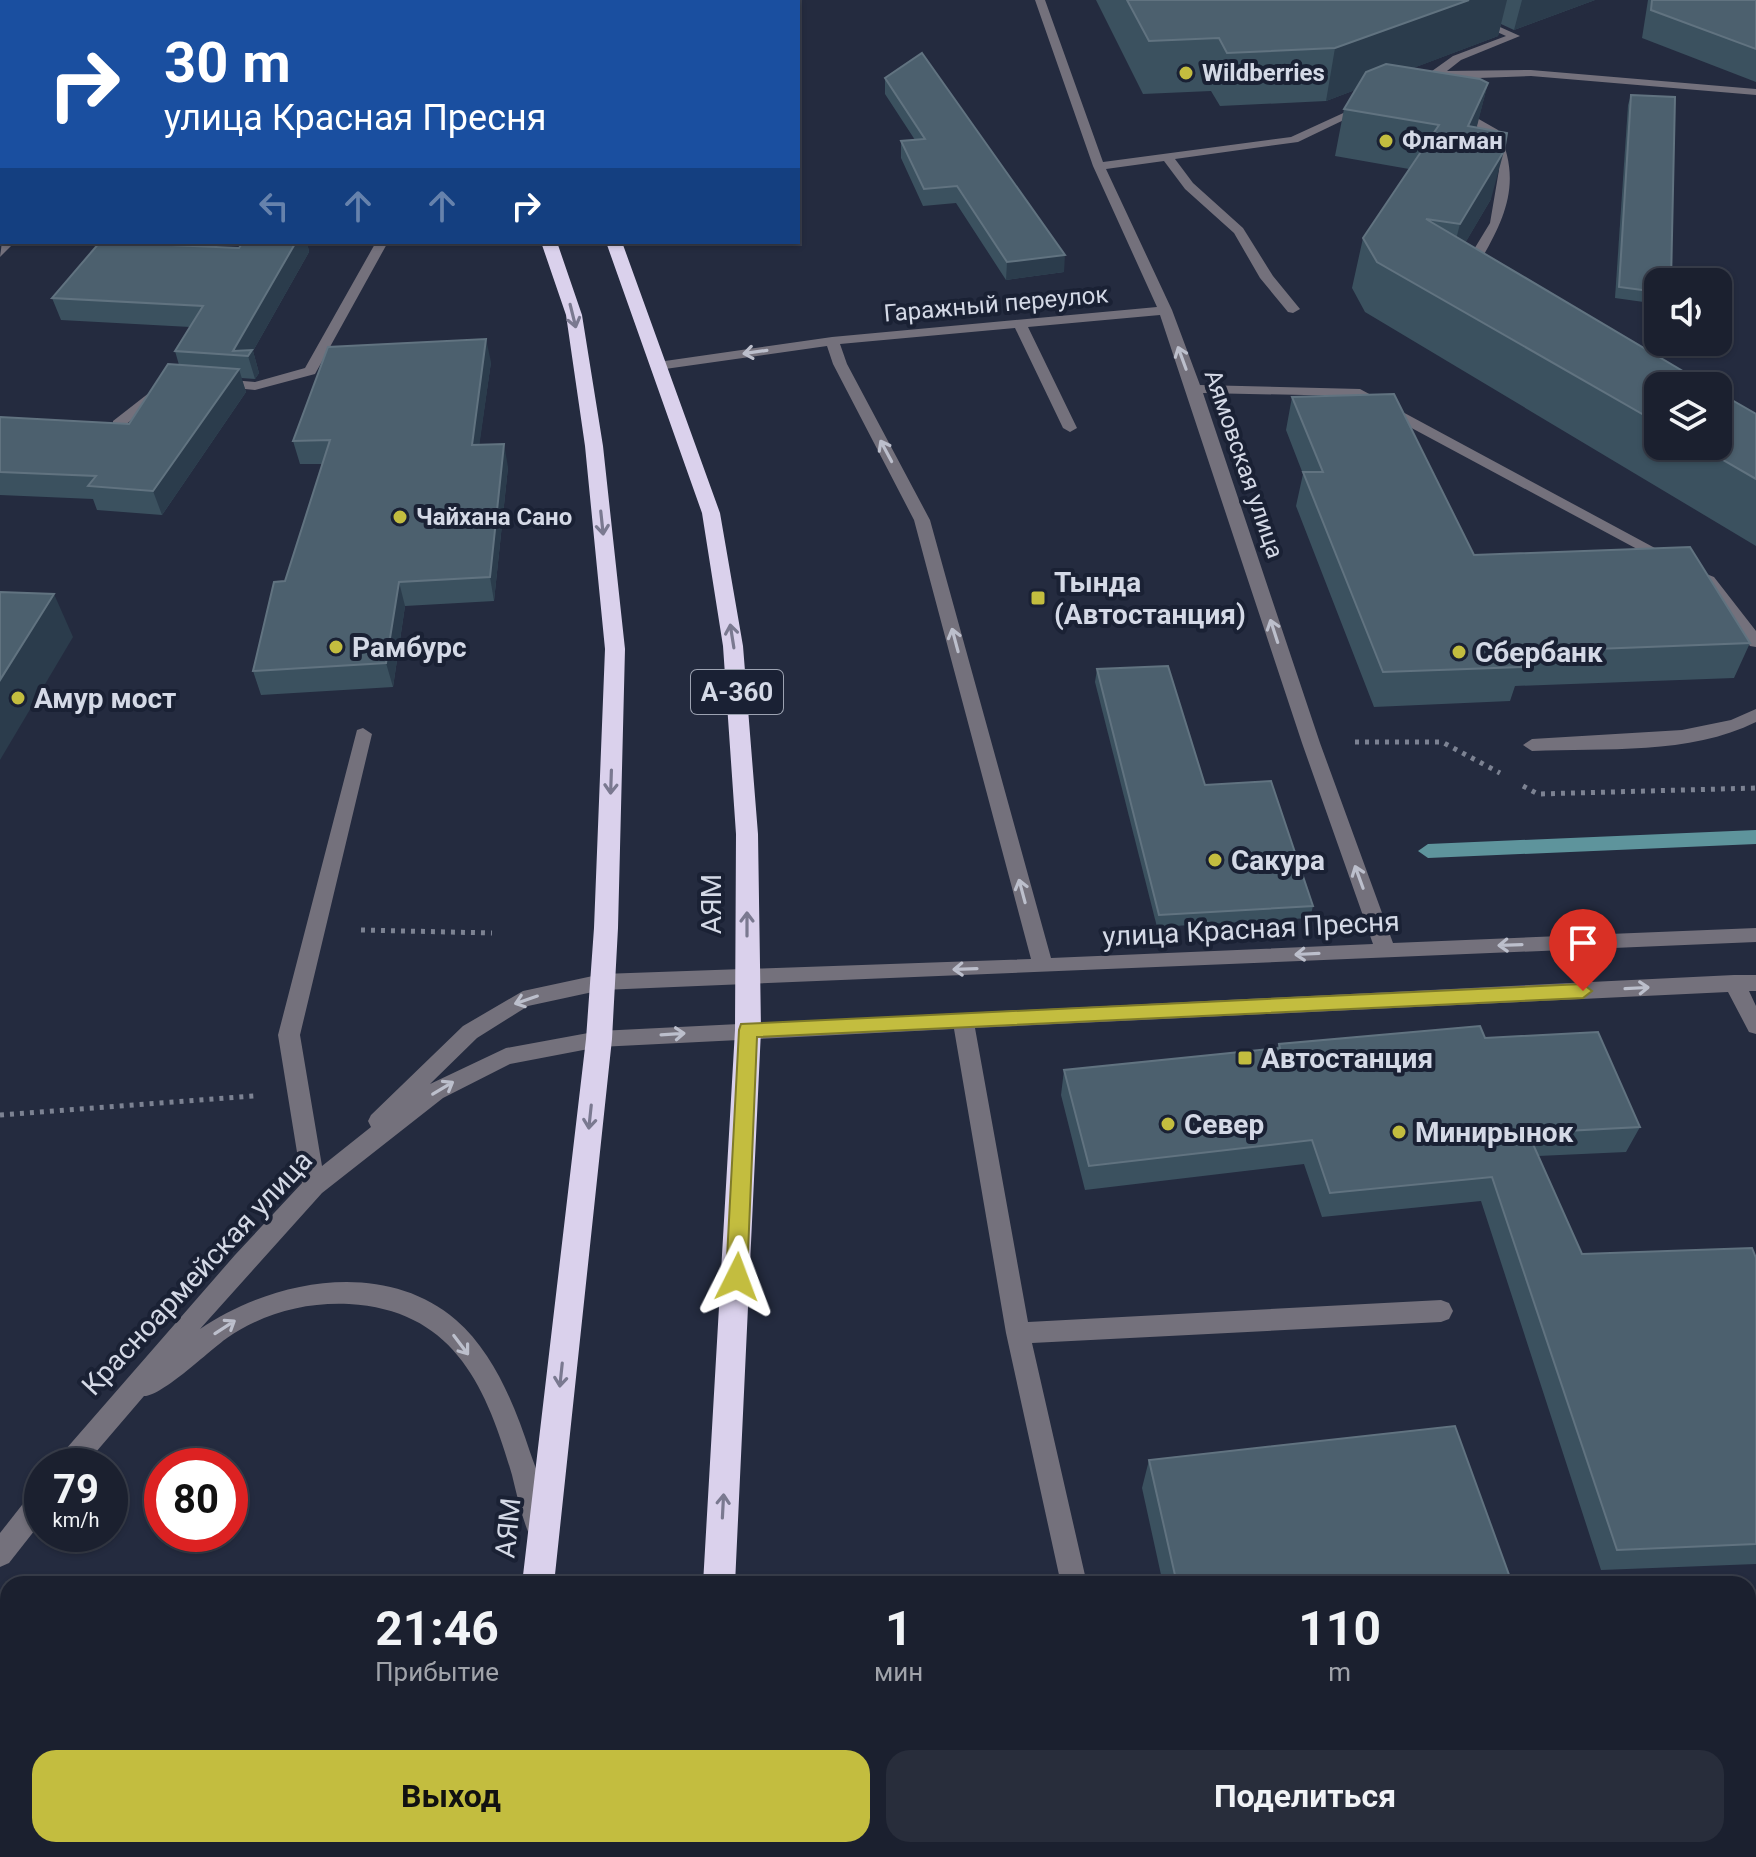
<!DOCTYPE html>
<html lang="ru">
<meta charset="utf-8">
<style>
:root{--surface:#1b202f;--page:#282d3b;--text:#f1f3f6;--muted:#a0a3aa;--line:#393e4b;--accent:#c3bd3f}
body{margin:0;font-family:Roboto,sans-serif;background:var(--page);color:var(--text);height:100vh;display:flex;flex-direction:column;font-size:30px;white-space:nowrap}
*{box-sizing:border-box;margin:0}
p{font-size:26px;color:var(--muted)}
.icon{flex:none;width:44px;height:44px;fill:none;stroke:currentColor;stroke-width:2;stroke-linecap:round;stroke-linejoin:round}
.map{position:relative;flex:1;overflow:hidden}
.sheet{position:absolute;left:0px;top:1576px;width:1756px;height:282px;display:flex;flex-direction:column;background:var(--surface);border-radius:24px 24px 0 0;box-shadow:0 2px 6px #0004,0 0 0 2px var(--line)}
.sheet>*{flex:none}
.banner{position:absolute;left:0px;top:0px;width:800px;height:244px;box-shadow:0 2px 6px #0004,0 0 0 2px var(--line);background:#1a4fa0;color:#fff;overflow:hidden}
.fabs{position:absolute;left:1644px;top:268px;display:grid;gap:16px}
.fabs a{display:grid;place-items:center;width:88px;height:88px;border-radius:16px;background:var(--surface);box-shadow:0 2px 6px #0004,0 0 0 2px var(--line);font-size:40px}
.speed{position:absolute;left:24px;top:1448px;display:flex;gap:16px;font-size:40px;font-weight:700;text-align:center}
.speed>*{display:grid;place-content:center;width:104px;height:104px;border-radius:50%;background:var(--surface);box-shadow:0 2px 6px #0004,0 0 0 2px var(--line);line-height:1}
.speed small{font-size:20px;font-weight:400}
.speed .limit{border:12px solid #d22;background:#fff;color:#111}
.pin{position:absolute;display:grid;place-items:center;width:68px;height:68px;color:#fff;margin:-82px -34px;border-radius:50% 50% 50% 0;rotate:-45deg;box-shadow:0 0 8px #0007}
.pin .icon{rotate:45deg}
.me{position:absolute;width:88px;margin:-44px;rotate:3deg;stroke-linejoin:round;filter:drop-shadow(0 0 6px #0008)}
.turn{display:flex;align-items:center;gap:28px;height:168px;padding:0 32px;font-size:36px}
.turn .icon{width:104px;height:104px;stroke-width:2.5}
.turn b{display:block;font-size:56px;line-height:68px}
.lanes{display:flex;align-items:center;height:76px;padding:0 32px;background:#0003;justify-content:center;gap:40px;direction:ltr}
.lanes .off{opacity:.35}
.eta{display:flex;justify-content:space-evenly;align-items:center;height:136px;text-align:center}
.eta b{font-size:48px;font-weight:700;line-height:56px}
.primary-button{display:flex;gap:16px;margin-top:auto;padding:16px 32px}
.primary-button a{flex:1;height:92px;border-radius:24px;background:var(--accent);color:#111;font-size:32px;font-weight:700;line-height:92px;text-align:center}
.primary-button a+a{background:var(--page);color:var(--text)}
.map>svg:first-child{display:block}
.green{fill:#56334f}
.lines{fill:none;stroke-linecap:round;stroke-linejoin:round}
.stream{fill:#5e949c;fill-rule:evenodd}
.path{stroke:#7c8292;stroke-width:5;stroke-dasharray:4 6;stroke-linecap:butt}
.minor{fill:#74717c;fill-rule:evenodd}
.highway{fill:#dad1ec;fill-rule:evenodd}
.wall{fill:#3b515f}
.shaded-wall{fill:#2b3c4c}
.building{fill:#4c606e;stroke:#617380;stroke-width:2}
.oneway{stroke:#7a7990}
.oneway2{stroke:#bcbfcc}
.route{fill:#c3bd3f;stroke:#7f7b29;stroke-width:2}
.poi-dot{fill:#c3bd3f;stroke:#1a2134;stroke-width:3}
.labels{text-anchor:middle;dominant-baseline:central;stroke-width:8;stroke-linejoin:round;paint-order:stroke}
.far-poi-label{font-size:24px;font-weight:bold;fill:#d4d9e6;stroke:#1a2134;text-anchor:start}
.far-street-label{font-size:24px;fill:#d4d9e6;stroke:#1a2134}
.shield{fill:#1a2134;stroke:#9ca2b1;stroke-width:2}
.shield-label{font-size:26px;font-weight:bold;fill:#d4d9e6}
.poi-label{font-size:28px;font-weight:bold;fill:#d4d9e6;stroke:#1a2134;text-anchor:start}
.street-label{font-size:28px;fill:#d4d9e6;stroke:#1a2134}
</style>
<div class="map">
<svg width="1756" height="1857" viewBox="0 0 1756 1857">
<rect width="100%" height="100%" fill="#242b3f"/>
<rect class="green" x="956" y="1850" width="133" height="7"/>
<g class="lines">
<polygon class="stream" points="1756,830 1756,844 1428,858 1418,851 1428,844"/>
<g class="path">
<polyline points="1355,742 1442,742 1500,773"/>
<polyline points="1523,786 1538,794 1756,788"/>
<polyline points="361,930 492,933"/>
<polyline points="0,1115 254,1096"/>
</g>
<g class="minor">
<path d="M 1035,0 L 1045,0 L 1103,162 L 1291,137 L 1363,104 L 1373,106 L 1298,142 L 1175,159 L 1193,183 L 1243,228 L 1273,276 L 1300,309 L 1293,313 L 1288,312 L 1260,278 L 1234,233 L 1185,189 L 1164,161 L 1106,169 L 1172,310 L 1200,385 L 1360,389 L 1679,561 L 1677,564 L 1665,564 L 1352,396 L 1203,393 L 1320,743 L 1393,943 L 1756,928 L 1756,942 L 602,990 L 528,1006 L 477,1038 L 430,1084 L 506,1048 L 599,1031 L 1734,975 L 1756,975 L 1756,991 L 1749,991 L 1756,1006 L 1756,1034 L 1749,1032 L 1728,992 L 975,1028 L 1028,1322 L 1441,1300 L 1449,1303 L 1453,1311 L 1449,1319 L 1441,1322 L 1032,1343 L 1087,1584 L 1061,1584 L 1006,1333 L 954,1029 L 599,1047 L 510,1064 L 443,1098 L 322,1193 L 200,1329 C 272,1280 384,1258 456,1320 C 494,1353 515,1406 530,1452 C 537,1472 555,1516 547,1534 L 538,1538 L 529,1534 C 521,1515 517,1495 512,1475 C 486,1385 453,1310 349,1304 C 305,1302 264,1313 227,1338 C 210,1350 161,1397 144,1396 L 84,1466 L 55,1466 L 59,1457 L 235,1255 L 302,1183 L 278,1035 L 357,730 L 363,728 L 372,734 L 300,1035 L 322,1166 L 371,1127 L 368,1121 L 371,1115 L 463,1026 L 523,991 L 602,974 L 1031,959 L 914,520 L 833,364 L 827,346 L 658,370 L 651,366 L 658,362 L 832,337 L 1157,307 L 1093,166 ZM 1160,315 L 1302,743 L 1373,944 L 1051,958 L 930,520 L 847,364 L 840,344 L 1015,328 L 1063,428 L 1070,432 L 1077,428 L 1028,327 Z"/>
<polygon points="1426,0 1440,0 1520,36 1461,60 1447,71 1531,70 1756,89 1756,95 1531,76 1425,80 1425,76 1453,56 1506,36"/>
<path d="M 1454,105 L 1498,130 C 1525,187 1501,225 1473,274 L 1466,278 L 1459,274 L 1490,223 L 1499,170 L 1489,134 L 1450,110 L 1448,108 Z"/>
<polygon points="2,242 15,242 0,257"/>
<polygon points="376,242 388,242 315,374 255,390 215,386 215,380 220,379 255,382 305,368"/>
<polygon points="163,382 168,383 168,389 123,427 113,427 113,421"/>
<polygon points="1699,571 1714,577 1756,631 1756,647 1750,646 1702,585 1691,576"/>
<path d="M 1756,709 L 1756,722 C 1690,755 1604,748 1532,751 L 1523,745 L 1532,739 L 1682,730 L 1731,720 Z"/>
<polygon points="42,1487 42,1521 9,1563 0,1567 0,1533 33,1491"/>
<polygon points="1115,1850 1145,1850 1147,1857 1117,1857"/>
</g>
<g class="highway">
<rect x="461" y="0" width="12" height="2"/>
<polygon points="521,0 533,0 534,2 522,2"/>
<polygon points="541,242 557,242 582,315 603,446 625,649 618,928 612,1039 554,1584 522,1584 586,1039 594,928 605,649 585,446 566,315"/>
<polygon points="606,242 622,242 720,513 743,646 758,834 761,1030 735,1584 703,1584 735,1030 736,834 723,646 702,513"/>
<polygon points="496,1850 532,1850 531,1857 495,1857"/>
<polygon points="686,1850 722,1850 721,1857 685,1857"/>
</g>
</g>
<g class="wall">
<polygon points="1096,0 1595,0 1514,30 1501,24 1498,36 1413,68 1488,83 1476,128 1491,199 1465,243 1658,386 1658,446 1718,446 1756,414 1756,546 1365,312 1352,288 1363,238 1409,169 1335,156 1344,109 1355,90 1326,101 1220,106 1211,91 1143,94"/>
<polygon points="1648,0 1756,0 1756,82 1642,38"/>
<polygon points="885,78 1064,272 1006,280 956,203 923,206 901,158 901,141 915,140 885,94"/>
<polygon points="1631,95 1658,282 1658,304 1615,298 1628,105"/>
<polygon points="243,242 307,242 309,252 253,351 259,373 255,379 241,378 246,392 162,515 97,510 93,499 0,495 0,418 129,424 179,365 175,351 190,327 61,320 52,298 239,248"/>
<polygon points="491,362 479,445 508,467 494,601 405,606 393,687 261,695 253,671 285,581 322,464 300,464 293,441"/>
<polygon points="1292,397 1474,555 1750,643 1734,678 1515,686 1510,701 1374,707 1296,506 1303,474 1286,430"/>
<polygon points="1097,669 1205,785 1313,906 1310,918 1157,927 1095,682"/>
<polygon points="1485,1038 1640,1127 1626,1152 1538,1156 1582,1254 1756,1258 1756,1564 1601,1570 1481,1201 1322,1217 1304,1164 1085,1190 1061,1095 1064,1070 1277,1048 1279,1044"/>
<polygon points="1149,1460 1512,1583 1163,1584 1142,1488"/>
</g>
<g class="shaded-wall">
<polygon points="1469,0 1507,0 1498,36 1326,101 1335,48"/>
<polygon points="1522,0 1595,0 1514,30"/>
<polygon points="1488,83 1476,130 1468,126"/>
<polygon points="1504,151 1491,199 1447,274 1460,224"/>
<polygon points="296,242 307,242 309,252 253,351 259,373 255,379 248,356 233,351"/>
<polygon points="1065,255 1064,272 1006,280 1007,262"/>
<polygon points="486,339 491,362 476,469 472,445"/>
<polygon points="239,369 246,392 162,515 153,491"/>
<polygon points="504,444 508,467 494,601 490,577"/>
<polygon points="399,582 405,606 393,687 386,663"/>
<polygon points="54,594 73,637 0,760 0,680"/>
</g>
<g class="building">
<polygon points="1127,0 1469,0 1335,48 1227,53 1219,38 1149,41"/>
<polygon points="1652,0 1756,0 1756,49 1651,10"/>
<polygon points="922,53 1065,255 1007,262 957,186 924,189 901,141 925,139 885,78"/>
<polygon points="1386,64 1480,79 1488,83 1468,126 1507,133 1504,151 1460,224 1426,219 1708,386 1658,386 1658,423 1377,262 1363,238 1439,125 1344,109 1366,72"/>
<polygon points="1631,95 1675,97 1671,282 1658,282 1658,292 1619,287"/>
<polygon points="100,242 239,248 243,242 296,242 233,351 252,350 248,356 175,351 203,306 52,298"/>
<polygon points="486,339 472,445 504,444 490,577 399,582 386,663 253,671 274,582 285,581 330,440 293,441 328,347"/>
<polygon points="168,364 239,369 153,491 88,486 96,476 0,472 0,417 129,424"/>
<polygon points="1718,392 1756,414 1756,479 1699,446 1718,446"/>
<polygon points="1394,394 1474,555 1690,547 1750,643 1515,652 1522,667 1383,672 1303,472 1323,472 1292,397"/>
<polygon points="0,592 54,594 0,680"/>
<polygon points="1168,666 1205,785 1271,781 1313,906 1159,915 1097,669"/>
<polygon points="1480,1026 1485,1038 1598,1032 1640,1127 1528,1133 1582,1254 1752,1248 1756,1258 1756,1544 1617,1550 1492,1177 1330,1193 1312,1140 1089,1166 1064,1070 1280,1048 1279,1044"/>
<polygon points="1455,1426 1512,1583 1177,1584 1149,1460"/>
</g>
<defs><path id="oneway-shaft" d="M-6 0H5M1.5-3L5.5 0L1.5 3" fill="none" stroke-width="1.6" stroke-linecap="round" stroke-linejoin="round" transform="scale(2)"/></defs>
<g class="oneway">
<use href="#oneway-shaft" transform="translate(573 316) rotate(76)"/>
<use href="#oneway-shaft" transform="translate(602 523) rotate(84)"/>
<use href="#oneway-shaft" transform="translate(732 636) rotate(-99)"/>
<use href="#oneway-shaft" transform="translate(611 782) rotate(92)"/>
<use href="#oneway-shaft" transform="translate(747 924) rotate(-90)"/>
<use href="#oneway-shaft" transform="translate(590 1117) rotate(96)"/>
<use href="#oneway-shaft" transform="translate(561 1375) rotate(96)"/>
<use href="#oneway-shaft" transform="translate(723 1506) rotate(-87)"/>
</g>
<g class="oneway2">
<use href="#oneway-shaft" transform="translate(755 352) rotate(172)"/>
<use href="#oneway-shaft" transform="translate(1182 358) rotate(-110)"/>
<use href="#oneway-shaft" transform="translate(886 451) rotate(-118)"/>
<use href="#oneway-shaft" transform="translate(1274 631) rotate(-108)"/>
<use href="#oneway-shaft" transform="translate(955 640) rotate(-105)"/>
<use href="#oneway-shaft" transform="translate(1359 877) rotate(-110)"/>
<use href="#oneway-shaft" transform="translate(1022 891) rotate(-105)"/>
<use href="#oneway-shaft" transform="translate(1510 945) rotate(178)"/>
<use href="#oneway-shaft" transform="translate(1307 954) rotate(177)"/>
<use href="#oneway-shaft" transform="translate(965 969) rotate(178)"/>
<use href="#oneway-shaft" transform="translate(1637 988) rotate(-3)"/>
<use href="#oneway-shaft" transform="translate(526 1000) rotate(161)"/>
<use href="#oneway-shaft" transform="translate(673 1034) rotate(-4)"/>
<use href="#oneway-shaft" transform="translate(443 1088) rotate(-31)"/>
<use href="#oneway-shaft" transform="translate(225 1327) rotate(-33)"/>
<use href="#oneway-shaft" transform="translate(461 1345) rotate(53)"/>
</g>
<polygon class="route" points="1583,984 1592,991 1583,998 757,1037 747,1277 744,1284 737,1287 729,1284 726,1277 739,1030 741,1024"/>
<g class="poi-dot">
<circle cx="1186" cy="73" r="8"/>
<circle cx="1386" cy="141" r="8"/>
<circle cx="400" cy="517" r="8"/>
<rect x="1030" y="590" width="16" height="16" rx="4"/>
<circle cx="336" cy="647" r="8"/>
<circle cx="1459" cy="652" r="8"/>
<circle cx="18" cy="698" r="8"/>
<circle cx="1215" cy="860" r="8"/>
<rect x="1237" y="1050" width="16" height="16" rx="4"/>
<circle cx="1168" cy="1124" r="8"/>
<circle cx="1399" cy="1132" r="8"/>
</g>
<g class="labels">
<g class="far-poi-label">
<text x="1202" y="73">Wildberries</text>
<text x="1402" y="141">Флагман</text>
<text x="416" y="517">Чайхана Сано</text>
</g>
<g class="far-street-label">
<text transform="translate(996 304) rotate(-5)">Гаражный переулок</text>
<text transform="translate(1244 464) rotate(71)">Аямовская улица</text>
</g>
<rect class="shield" x="691" y="670" width="92" height="44" rx="6"/>
<g class="shield-label">
<text x="737" y="692">А-360</text>
</g>
<g class="poi-label">
<text x="1054" y="582">Тында<tspan x="1054" dy="32">(Автостанция)</tspan></text>
<text x="352" y="647">Рамбурс</text>
<text x="1475" y="652">Сбербанк</text>
<text x="34" y="698">Амур мост</text>
<text x="1231" y="860">Сакура</text>
<text x="1261" y="1058">Автостанция</text>
<text x="1184" y="1124">Север</text>
<text x="1415" y="1132">Минирынок</text>
</g>
<g class="street-label">
<text transform="translate(711 904) rotate(-90)">АЯМ</text>
<text transform="translate(1251 929) rotate(-3)">улица Красная Пресня</text>
<text transform="translate(197 1273) rotate(-47)">Красноармейская улица</text>
<text transform="translate(508 1528) rotate(-84)">АЯМ</text>
</g>
</g>
</svg>
<div class="fabs">
<a><svg class="icon" aria-label="sound" viewBox="0 0 24 24"><path d="M4 9h4l5-4v14l-5-4H4zM17 9q2 3 0 6"/></svg></a>
<a><svg class="icon" aria-label="layers" viewBox="0 0 24 24"><path d="M12 4l9 5-9 5-9-5zM3 14l9 5 9-5"/></svg></a>
</div>
<div class="speed"><div>79<small>km/h</small></div><div class="limit">80</div></div>
<div class="pin" style="left:1583px;top:991px;background:#d93025"><svg class="icon" aria-label="arrive" viewBox="0 0 24 24"><path d="M6 21V4h12l-3 4 3 4H6"/></svg></div>
<svg class="me" style="left:737px;top:1277px" viewBox="-20 -20 40 40"><path d="M0-17L14 15 0 8-14 15z" fill="#c3bd3f" stroke="#fff" stroke-width="4"/></svg>
<div class="banner">
<div class="turn"><svg class="icon" aria-label="right" viewBox="0 0 24 24"><path d="M7 20v-9h11M14 6l5 5-5 5"/></svg><div><b>30 m</b>улица Красная Пресня</div></div>
<div class="lanes"><svg class="icon off" aria-label="left" viewBox="0 0 24 24"><path d="M17 20v-9H6M10 6l-5 5 5 5"/></svg><svg class="icon off" aria-label="ahead" viewBox="0 0 24 24"><path d="M12 20V5M6 11l6-6 6 6"/></svg><svg class="icon off" aria-label="ahead" viewBox="0 0 24 24"><path d="M12 20V5M6 11l6-6 6 6"/></svg><svg class="icon" aria-label="right" viewBox="0 0 24 24"><path d="M7 20v-9h11M14 6l5 5-5 5"/></svg></div>
</div>
<section class="sheet">
<div class="eta">
<div><b>21:46</b><p>Прибытие</p></div>
<div><b>1</b><p>мин</p></div>
<div><b>110</b><p>m</p></div>
</div>
<div class="primary-button"><a>Выход</a><a>Поделиться</a></div>
</section>
</div>
